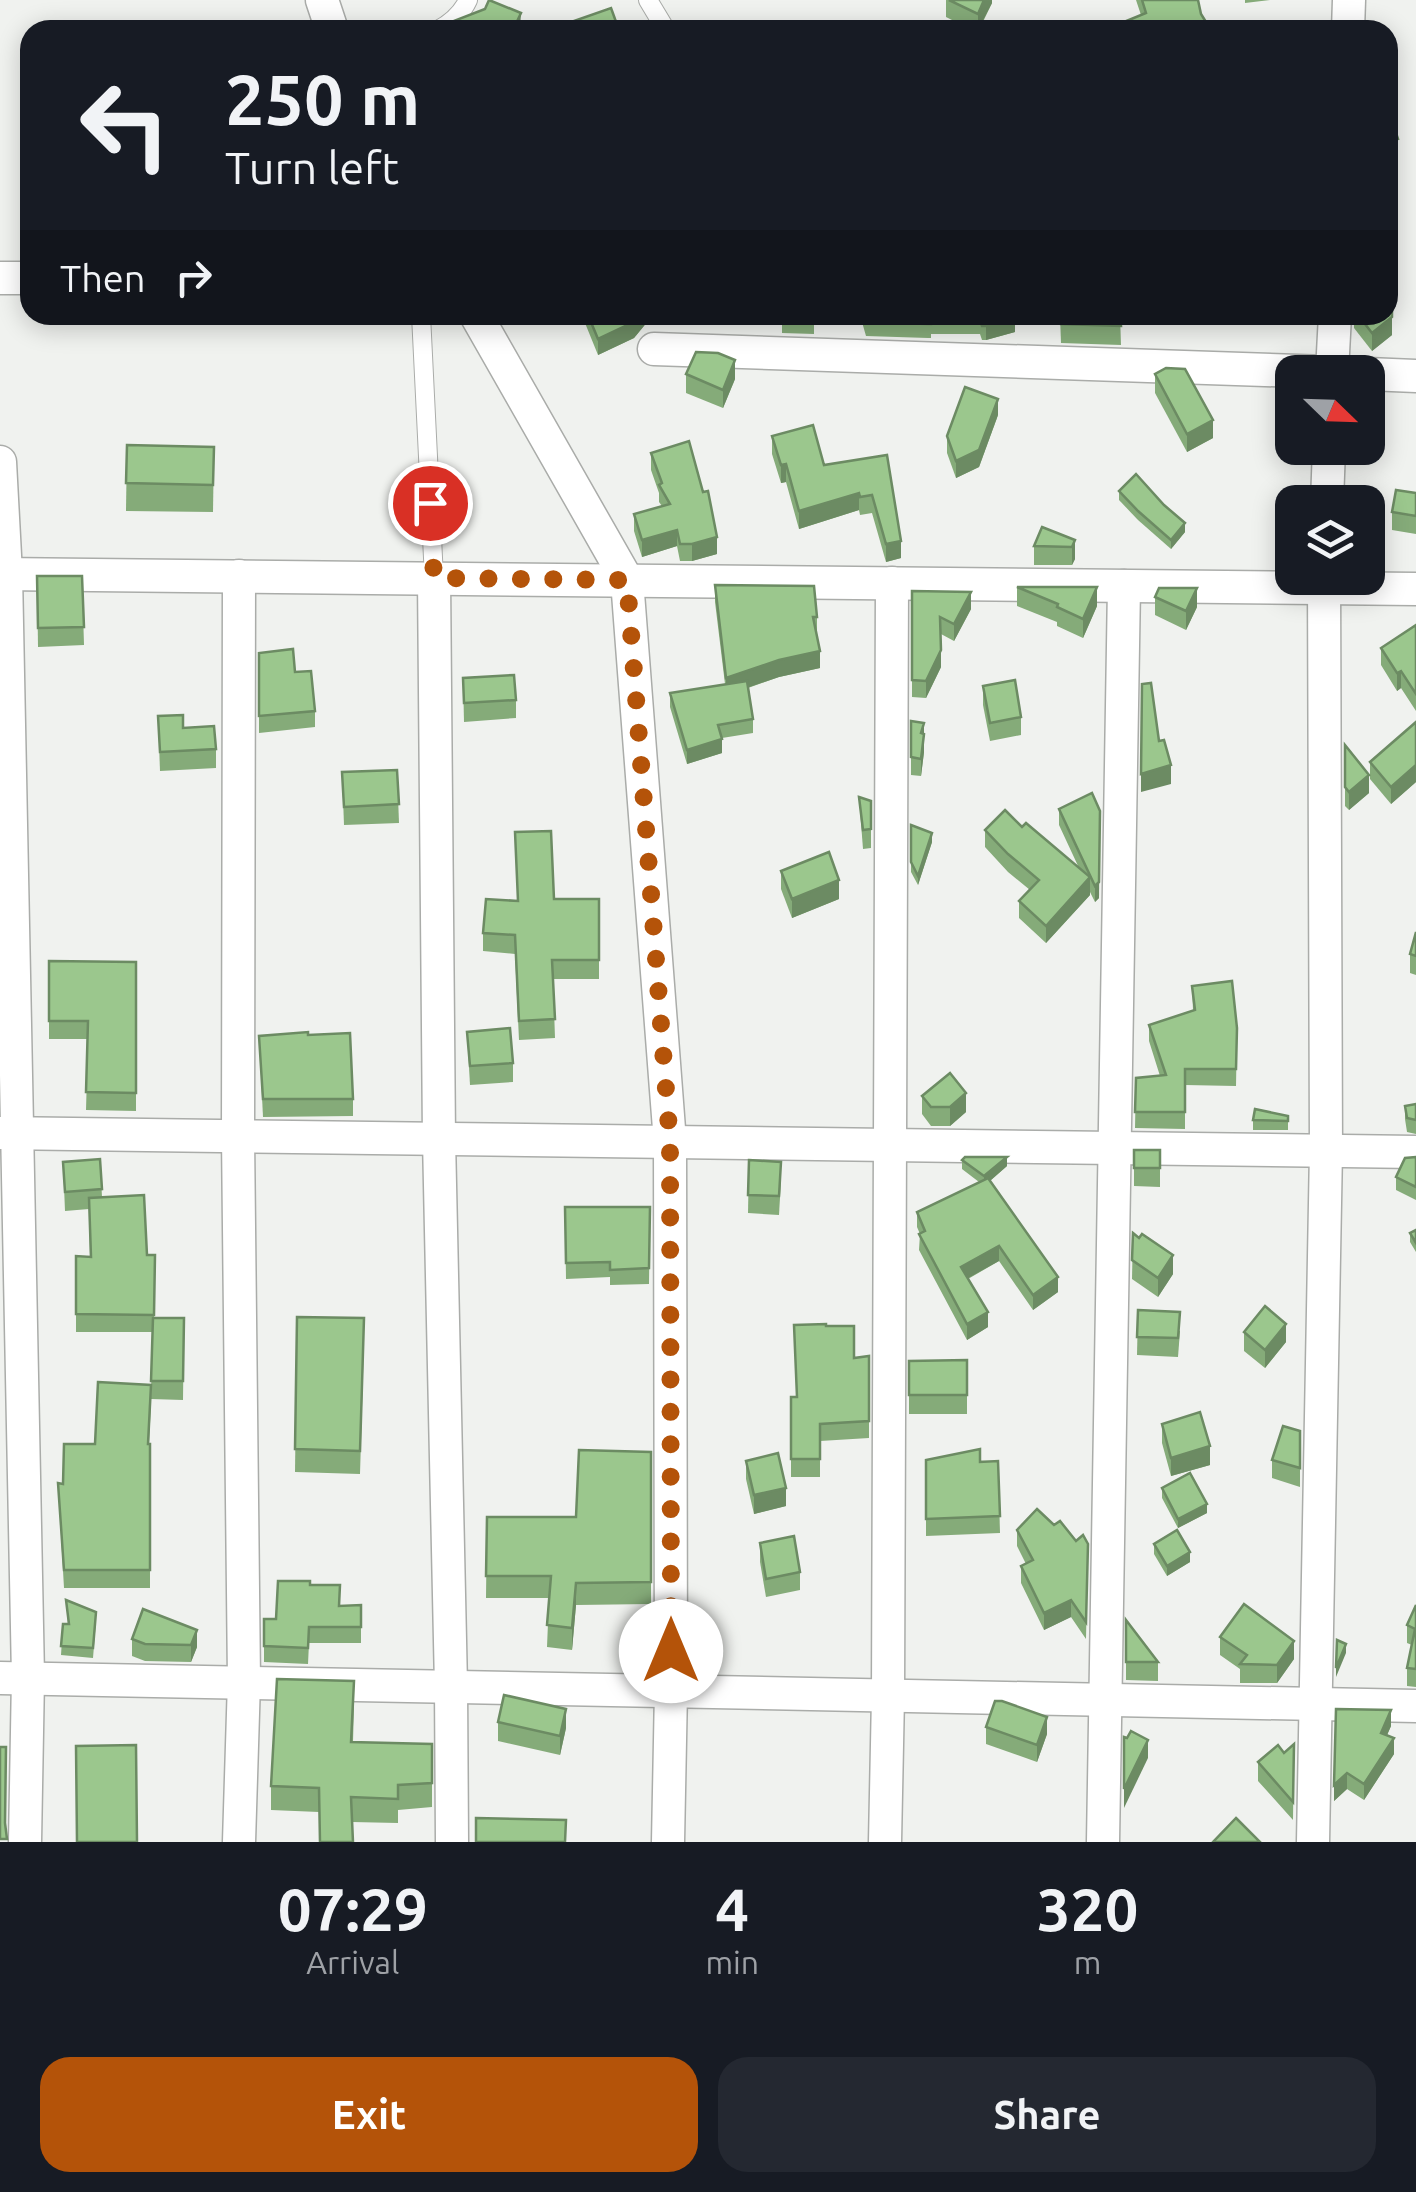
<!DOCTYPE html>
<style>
:root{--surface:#171b24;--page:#242831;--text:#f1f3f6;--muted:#9ea1a6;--accent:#b45309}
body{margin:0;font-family:Ubuntu,sans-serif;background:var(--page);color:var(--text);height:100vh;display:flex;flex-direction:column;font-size:38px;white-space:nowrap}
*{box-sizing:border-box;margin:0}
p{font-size:32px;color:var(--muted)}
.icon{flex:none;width:55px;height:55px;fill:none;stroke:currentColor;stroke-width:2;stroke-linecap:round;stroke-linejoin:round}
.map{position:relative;height:1842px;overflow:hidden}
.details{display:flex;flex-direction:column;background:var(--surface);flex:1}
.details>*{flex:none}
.hud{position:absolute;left:20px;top:20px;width:1378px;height:305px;border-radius:30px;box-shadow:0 5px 25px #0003;background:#171b24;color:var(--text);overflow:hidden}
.needle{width:65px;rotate:113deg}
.buttons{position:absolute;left:1275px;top:355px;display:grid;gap:20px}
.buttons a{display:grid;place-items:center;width:110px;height:110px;border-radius:20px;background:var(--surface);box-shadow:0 5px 25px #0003;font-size:50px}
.pin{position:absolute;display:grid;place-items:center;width:85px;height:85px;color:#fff;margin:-42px;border:5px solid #fff;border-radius:50%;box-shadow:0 2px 10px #0007}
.me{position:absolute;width:110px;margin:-55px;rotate:0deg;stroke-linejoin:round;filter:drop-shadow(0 0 8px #0008)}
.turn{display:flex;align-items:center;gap:35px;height:210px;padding:0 40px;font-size:45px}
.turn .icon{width:130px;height:130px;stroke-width:2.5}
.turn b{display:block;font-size:70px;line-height:85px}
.then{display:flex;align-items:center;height:95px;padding:0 40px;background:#0003;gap:20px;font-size:38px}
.eta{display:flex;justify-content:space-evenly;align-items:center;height:170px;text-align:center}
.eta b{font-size:60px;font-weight:700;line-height:70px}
.primary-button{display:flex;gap:20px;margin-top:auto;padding:20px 40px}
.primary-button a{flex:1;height:115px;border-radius:30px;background:var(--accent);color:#fff;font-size:40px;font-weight:700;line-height:115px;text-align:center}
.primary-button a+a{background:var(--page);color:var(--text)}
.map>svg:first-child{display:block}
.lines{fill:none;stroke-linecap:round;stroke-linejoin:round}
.lane-casing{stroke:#aaaca9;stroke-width:20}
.street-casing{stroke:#aaaca9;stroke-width:35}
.lane{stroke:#fff;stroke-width:18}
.street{stroke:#fff;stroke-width:32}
.wall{fill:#85ab79}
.shaded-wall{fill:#6c8b63}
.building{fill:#9bc78d;stroke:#6c8b63;stroke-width:2.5}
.route{stroke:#b45309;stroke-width:18;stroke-dasharray:0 32.4}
</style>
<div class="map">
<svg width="1416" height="1842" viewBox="0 0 1416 1842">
<rect width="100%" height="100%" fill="#f0f2ef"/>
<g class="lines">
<g class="lane-casing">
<g id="lane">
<polyline points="648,0 666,30"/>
<path d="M 438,30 C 451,23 462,13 468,0"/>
<polyline points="421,315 434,578"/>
</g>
</g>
<g class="street-casing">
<g id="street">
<polyline points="322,0 332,30"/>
<polyline points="1348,30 1349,0"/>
<polyline points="0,278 30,278"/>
<polyline points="476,315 627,580 670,1142 671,1690 668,1842"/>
<polyline points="654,349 1327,372"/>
<polyline points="1332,372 1335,315"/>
<polyline points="1368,374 1416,376"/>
<polyline points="0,462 6,574 28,1677 25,1842"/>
<polyline points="1327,502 1329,448"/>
<polyline points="0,574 1416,589"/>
<polyline points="434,578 439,1139 451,1686 452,1842"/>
<polyline points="0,1133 1416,1152"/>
<polyline points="0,1678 1416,1706"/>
<polyline points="239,1842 244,1681 238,1136 239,576"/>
<polyline points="885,1842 888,1696 892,583"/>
<polyline points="1103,1842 1124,586"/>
<polyline points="1313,1842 1326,1150 1324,578"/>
</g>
</g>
<use href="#lane" class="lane"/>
<use href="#street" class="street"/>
</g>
<g class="wall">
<polygon points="946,0 992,0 992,3 979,30 972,30 946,17"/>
<polygon points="1136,0 1198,0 1201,14 1211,30 1114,30 1114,26 1141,15"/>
<polygon points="1245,0 1270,0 1245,3"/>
<polygon points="585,315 648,315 648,321 634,338 598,355 585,323"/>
<polygon points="782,315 814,316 814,334 782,333"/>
<polygon points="860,315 1014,315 1015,332 986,340 982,340 980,334 931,334 931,338 928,338 866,336"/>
<polygon points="1060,315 1120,315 1121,345 1061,343"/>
<polygon points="1148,315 1170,315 1169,320"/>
<polygon points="1354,315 1388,315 1392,335 1372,351 1354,328"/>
<polygon points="686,374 735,379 723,408 686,393"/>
<polygon points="1155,374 1213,438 1187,452 1155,393"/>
<polygon points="998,415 979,467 956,478 947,453 947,436"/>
<polygon points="772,436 824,465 887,455 901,558 886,562 872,513 860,515 859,510 799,529 786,482 781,483 772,454"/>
<polygon points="127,445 214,447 213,512 126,511"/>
<polygon points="651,453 717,554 692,561 680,561 677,546 642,557 634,531 634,514 662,506 659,502 659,493 651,470"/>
<polygon points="1119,491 1185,532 1171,549 1138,520 1119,500"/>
<polygon points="1416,493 1416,534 1392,530 1392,512"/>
<polygon points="1075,540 1075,559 1072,565 1034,565 1034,546"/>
<polygon points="37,576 82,576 84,645 38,647"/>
<polygon points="715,585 817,617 817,634 820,668 779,677 748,688 753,719 753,733 722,738 722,753 687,764 670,707 670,693 725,684 715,602"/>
<polygon points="1017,587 1097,606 1083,638 1057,626 1057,622 1017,606"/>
<polygon points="912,591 971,609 954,641 941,634 941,667 926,698 912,697"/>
<polygon points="1155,597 1197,607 1186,630 1155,615"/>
<polygon points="1416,625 1416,711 1401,688 1397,691 1381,665 1381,648"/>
<polygon points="259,653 295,672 315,711 315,727 259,733"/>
<polygon points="463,678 516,700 516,718 464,722"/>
<polygon points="983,686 1021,717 1021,735 990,741 983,705"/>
<polygon points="158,716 183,728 216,749 216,768 160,771"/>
<polygon points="911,721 924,723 924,752 921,776 911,775"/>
<polygon points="1416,722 1416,782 1391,804 1370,779 1370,762"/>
<polygon points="1345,745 1369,793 1349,810 1345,806"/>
<polygon points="397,770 399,823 344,825 342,772"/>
<polygon points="1092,793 1099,898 1095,902 1090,892 1090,895 1046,943 1019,918 1019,901 1030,890 1008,872 985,847 985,830 1022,827 1079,868 1059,825 1059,809"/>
<polygon points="859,797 871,801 871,848 863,849"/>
<polygon points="911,825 932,842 918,885 911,872"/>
<polygon points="781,871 839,899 792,918 781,889"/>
<polygon points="554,899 599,899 599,979 553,979 555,1038 519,1040 515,954 483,951 483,933"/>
<polygon points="1416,932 1416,975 1410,973 1410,954"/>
<polygon points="49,961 136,962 136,1111 86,1110 88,1039 49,1039"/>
<polygon points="1192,986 1237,1028 1236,1086 1185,1085 1185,1129 1135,1128 1136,1078 1160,1076 1149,1041 1149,1025 1193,1010"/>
<polygon points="467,1032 513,1063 513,1082 470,1085"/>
<polygon points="308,1035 353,1099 353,1116 263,1117 259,1036"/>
<polygon points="922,1096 966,1112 950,1126 931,1126 922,1114"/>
<polygon points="1416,1104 1416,1134 1407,1132 1405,1119 1405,1106"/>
<polygon points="1288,1116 1288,1130 1253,1130 1253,1120"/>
<polygon points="1134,1150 1160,1150 1160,1187 1134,1186"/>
<polygon points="1416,1157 1416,1200 1396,1190 1396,1177"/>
<polygon points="100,1159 102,1197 147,1255 155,1255 154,1318 184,1318 183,1400 151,1399 152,1332 76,1332 76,1256 90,1257 89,1209 65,1211 63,1162"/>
<polygon points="749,1160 781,1180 779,1215 748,1213"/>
<polygon points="962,1160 1007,1166 990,1181 1058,1292 1033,1310 999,1261 968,1279 988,1327 967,1340 919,1250 920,1234 917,1227 917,1212 979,1182 962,1169"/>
<polygon points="565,1207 650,1207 649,1284 610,1285 610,1277 566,1279"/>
<polygon points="1416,1230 1416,1252 1410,1242 1410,1233"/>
<polygon points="1133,1233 1139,1238 1173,1274 1158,1297 1132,1279"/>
<polygon points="1138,1310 1180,1331 1178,1357 1137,1355"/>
<polygon points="297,1317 364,1341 360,1474 295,1472"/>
<polygon points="794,1325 826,1326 854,1358 869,1356 869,1438 820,1441 820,1477 791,1477 791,1397 797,1397"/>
<polygon points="1244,1332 1286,1342 1265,1368 1244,1351"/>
<polygon points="967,1360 967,1414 909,1414 909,1361"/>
<polygon points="151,1403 149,1444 150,1444 150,1588 64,1588 58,1483 63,1484 95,1444"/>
<polygon points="1162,1424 1210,1465 1171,1476 1162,1443"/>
<polygon points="1300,1431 1300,1487 1272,1478 1272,1460"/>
<polygon points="651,1452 651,1604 576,1605 572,1650 547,1647 549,1598 486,1598 487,1517 576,1517"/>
<polygon points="926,1460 998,1461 1000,1533 926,1536"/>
<polygon points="746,1461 786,1506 754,1514 746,1479"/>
<polygon points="1162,1488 1207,1513 1178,1528 1162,1498"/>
<polygon points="1054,1525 1076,1541 1088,1544 1086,1639 1071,1617 1044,1630 1021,1583 1021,1566 1026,1564 1017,1546 1017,1530"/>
<polygon points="760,1543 800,1572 800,1590 766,1597 760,1562"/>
<polygon points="1154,1544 1190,1562 1167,1576 1154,1554"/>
<polygon points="310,1585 340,1606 361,1605 361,1643 309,1643 308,1664 264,1662 264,1619 276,1619"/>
<polygon points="66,1600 96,1621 93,1658 61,1655 63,1624 68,1624"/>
<polygon points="1416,1605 1416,1687 1407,1686 1407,1668 1412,1645 1407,1643 1407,1625"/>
<polygon points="1126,1620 1158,1662 1158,1681 1126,1680"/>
<polygon points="197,1630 197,1647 191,1662 145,1661 132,1656 132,1639"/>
<polygon points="1220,1637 1294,1659 1277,1683 1240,1683 1240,1669 1220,1655"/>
<polygon points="354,1706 353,1742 432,1744 432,1807 398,1810 398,1823 352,1822 353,1842 320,1842 319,1812 271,1810 271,1786"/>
<polygon points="1336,1709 1391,1726 1387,1735 1394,1754 1364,1800 1347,1789 1334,1801"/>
<polygon points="498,1722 566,1728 560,1755 498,1741"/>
<polygon points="986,1727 1047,1734 1037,1762 986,1744"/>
<polygon points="1294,1744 1293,1820 1258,1781 1258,1762 1284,1753"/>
</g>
<g class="shaded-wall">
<polygon points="984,0 992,0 992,3 978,30 978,14"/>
<polygon points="521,13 520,30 513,30"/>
<polygon points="1398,139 1398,155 1388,159 1388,142"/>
<polygon points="640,315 648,315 648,321 634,338 598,355 598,339"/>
<polygon points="1015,317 1015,332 986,340 986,326"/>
<polygon points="1392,317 1392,335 1372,351 1372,333"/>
<polygon points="735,360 735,379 723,408 723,390"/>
<polygon points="998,399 998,415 979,467 956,478 956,461"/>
<polygon points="1213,420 1213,438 1187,452 1187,434"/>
<polygon points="786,464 786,482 781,483 781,465"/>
<polygon points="859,493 859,510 799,529 799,511"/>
<polygon points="1185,523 1185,532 1171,549 1171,540"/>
<polygon points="677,530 677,546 642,557 642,540"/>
<polygon points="717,537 717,554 692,561 692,544"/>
<polygon points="1075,540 1075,559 1072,565 1072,547"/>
<polygon points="901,541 901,558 886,562 886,544"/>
<polygon points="1097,587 1097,606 1083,638 1083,619"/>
<polygon points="1197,588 1197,607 1186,630 1186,611"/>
<polygon points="971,592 971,609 954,641 954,624"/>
<polygon points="941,650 941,667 926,698 926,681"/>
<polygon points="820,651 820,668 779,677 726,695 726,678 779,660"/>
<polygon points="1401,671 1401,688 1397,691 1397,673"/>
<polygon points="924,723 924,752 921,776 921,733"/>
<polygon points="722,739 722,753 687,764 687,750"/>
<polygon points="1171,765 1171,784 1141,792 1141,774"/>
<polygon points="1416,765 1416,782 1391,804 1391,787"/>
<polygon points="1369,775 1369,793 1349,810 1349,792"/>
<polygon points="1100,811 1099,898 1095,902 1095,886"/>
<polygon points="932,833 932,842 918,885 918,876"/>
<polygon points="1090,877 1090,895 1046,943 1046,926"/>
<polygon points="839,880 839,899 792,918 792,899"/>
<polygon points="966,1093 966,1112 950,1126 950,1107"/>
<polygon points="1007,1157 1007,1166 984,1186 984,1176"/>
<polygon points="999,1246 999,1261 961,1282 961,1267"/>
<polygon points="1173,1255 1173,1274 1158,1297 1158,1278"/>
<polygon points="1058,1277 1058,1292 1033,1310 1033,1295"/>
<polygon points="988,1312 988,1327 967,1340 967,1324"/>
<polygon points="1286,1324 1286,1342 1265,1368 1265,1350"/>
<polygon points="1210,1446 1210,1465 1171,1476 1171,1458"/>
<polygon points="786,1488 786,1506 754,1514 754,1495"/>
<polygon points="1207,1504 1207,1513 1178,1528 1178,1519"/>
<polygon points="1190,1552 1190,1562 1167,1576 1167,1566"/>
<polygon points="576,1583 576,1605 572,1650 572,1628"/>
<polygon points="1071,1600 1071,1617 1044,1630 1044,1613"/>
<polygon points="197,1630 197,1647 191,1662 191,1645"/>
<polygon points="1294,1641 1294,1659 1277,1683 1277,1665"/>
<polygon points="1346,1644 1346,1653 1336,1677 1336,1668"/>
<polygon points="566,1709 566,1728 560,1755 560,1736"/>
<polygon points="1391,1710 1391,1726 1381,1749 1381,1733"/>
<polygon points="1047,1717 1047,1734 1037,1762 1037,1745"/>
<polygon points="1394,1738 1394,1754 1364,1800 1364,1784"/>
<polygon points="1148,1740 1148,1758 1124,1808 1124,1789"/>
<polygon points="1347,1773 1347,1789 1334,1801 1334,1785"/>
</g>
<g class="building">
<polygon points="489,0 521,13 513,30 485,30 472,24 474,30 441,30 444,29 443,27 451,22 485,9"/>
<polygon points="949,0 984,0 978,14"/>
<polygon points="1142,0 1198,0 1201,14 1211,30 1115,30 1114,26 1146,13"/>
<polygon points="611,8 619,30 578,30 574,21"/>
<polygon points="1045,24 1048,30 1036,30"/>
<polygon points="1388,109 1398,139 1388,142"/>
<polygon points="1388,302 1392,308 1392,317 1372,333 1358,315 1388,315"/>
<polygon points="588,315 640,315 634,322 598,339"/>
<polygon points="864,315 1014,315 1015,317 986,326 982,326 980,320 931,319 931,324 928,324 866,322"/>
<polygon points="1060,315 1120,315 1121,326 1061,324"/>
<polygon points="696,352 718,353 735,360 723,390 686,374"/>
<polygon points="1166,368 1185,369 1213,420 1187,434 1155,374"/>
<polygon points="965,387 998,399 979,450 956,461 947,436"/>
<polygon points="813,425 824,465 887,455 901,541 886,544 872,495 860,497 859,493 799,511 786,464 781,465 772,436"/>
<polygon points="689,441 703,492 708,491 717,537 692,544 680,544 677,530 642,540 634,514 670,504 659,485 662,483 651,453"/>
<polygon points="127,445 214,447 213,485 126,483"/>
<polygon points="1136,474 1164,505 1185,523 1171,540 1138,511 1119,491"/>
<polygon points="1396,490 1416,493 1416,516 1392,512"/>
<polygon points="1042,527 1075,540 1072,547 1034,546"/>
<polygon points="37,576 82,576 84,627 38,628"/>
<polygon points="715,585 814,586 817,617 813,617 820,651 779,660 726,678"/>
<polygon points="1017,587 1097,587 1083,619 1057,607 1058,604"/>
<polygon points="1159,588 1197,588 1186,611 1155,597"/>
<polygon points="912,591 971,592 954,624 940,617 941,650 926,681 912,680"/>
<polygon points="1416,625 1416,694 1401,671 1397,673 1381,648"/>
<polygon points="293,649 295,672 311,671 315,711 259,716 259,653"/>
<polygon points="514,675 516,700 464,703 463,678"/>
<polygon points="1015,680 1021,717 990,723 983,686"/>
<polygon points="747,681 753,719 718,725 722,739 687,750 670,693"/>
<polygon points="1151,683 1159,741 1164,740 1171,765 1141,774 1142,684"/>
<polygon points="183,715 183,728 214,726 216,749 160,752 158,716"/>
<polygon points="911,721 924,723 921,733 924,734 921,759 911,757"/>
<polygon points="1416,722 1416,765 1391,787 1370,762"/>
<polygon points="1345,745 1369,775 1349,792 1345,787"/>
<polygon points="397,770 399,804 344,807 342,772"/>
<polygon points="1092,793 1100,811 1099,882 1095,886 1059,809"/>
<polygon points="859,797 871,801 871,829 863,830"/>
<polygon points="1005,810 1022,827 1026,823 1090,877 1046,926 1019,901 1039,880 1008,854 985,830"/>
<polygon points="911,825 932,833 918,876 911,862"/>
<polygon points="551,831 554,899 599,899 599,960 552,960 555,1019 519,1021 515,935 483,933 486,899 518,901 515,832"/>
<polygon points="829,852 839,880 792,899 781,871"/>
<polygon points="1416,932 1416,956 1410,954"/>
<polygon points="49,961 136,962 136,1093 86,1092 88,1021 49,1021"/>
<polygon points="1232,981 1237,1028 1236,1069 1185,1069 1185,1112 1135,1112 1136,1078 1166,1075 1149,1025 1195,1010 1192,986"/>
<polygon points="510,1028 513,1063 470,1066 467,1032"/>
<polygon points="308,1032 308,1035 350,1033 353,1099 263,1099 259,1036"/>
<polygon points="950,1073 966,1093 950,1107 931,1107 922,1096"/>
<polygon points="1416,1104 1416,1120 1407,1118 1405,1106"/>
<polygon points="1255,1109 1288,1116 1288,1121 1253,1120"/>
<rect x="1134" y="1150" width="26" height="18"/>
<polygon points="965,1157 1007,1157 984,1176 962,1160"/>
<polygon points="1416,1157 1416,1187 1396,1177 1405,1158"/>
<polygon points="100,1159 102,1189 65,1192 63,1162"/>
<polygon points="749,1160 781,1162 779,1196 748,1195"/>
<polygon points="988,1178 1058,1277 1033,1295 999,1246 961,1267 988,1312 967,1324 919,1234 925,1231 917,1212"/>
<polygon points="144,1195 147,1255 155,1255 154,1315 76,1314 76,1256 91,1257 89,1198"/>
<polygon points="565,1207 650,1207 649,1268 610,1270 610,1262 566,1263"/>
<polygon points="1416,1230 1416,1243 1410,1233"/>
<polygon points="1133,1233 1139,1238 1142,1234 1173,1255 1158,1278 1132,1260"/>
<polygon points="1265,1306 1286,1324 1265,1350 1244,1332"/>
<polygon points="1138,1310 1180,1312 1178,1338 1137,1337"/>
<polygon points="297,1317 364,1318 360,1451 295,1449"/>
<polygon points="153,1318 184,1318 183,1381 151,1381"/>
<polygon points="826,1324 826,1326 854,1326 854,1358 869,1356 869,1421 820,1424 820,1459 791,1459 791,1397 797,1397 794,1325"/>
<polygon points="967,1360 967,1395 909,1395 909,1361"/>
<polygon points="98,1382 151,1385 148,1444 150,1444 150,1570 64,1570 58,1483 63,1484 64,1444 95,1444"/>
<polygon points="1200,1412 1210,1446 1171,1458 1162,1424"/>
<polygon points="1283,1426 1300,1431 1300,1468 1272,1460"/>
<polygon points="980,1449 980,1462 998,1461 1000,1516 926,1519 926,1460"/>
<polygon points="579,1450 651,1452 651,1582 576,1583 572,1628 547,1625 551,1576 486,1576 487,1517 576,1517"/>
<polygon points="778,1453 786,1488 754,1495 746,1461"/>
<polygon points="1190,1473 1207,1504 1178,1519 1162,1488"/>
<polygon points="1037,1509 1054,1525 1060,1521 1076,1541 1083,1535 1088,1544 1086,1622 1071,1600 1044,1613 1021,1566 1033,1560 1017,1530"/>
<polygon points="1177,1530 1190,1552 1167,1566 1154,1544"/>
<polygon points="794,1536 800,1572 766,1579 760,1543"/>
<polygon points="278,1581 310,1581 310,1585 340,1585 339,1606 361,1605 361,1627 309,1627 308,1648 264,1646 264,1619 276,1619"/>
<polygon points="66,1600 96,1612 93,1648 61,1646 63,1624 69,1624"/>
<polygon points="1244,1604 1294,1641 1277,1665 1240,1664 1247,1655 1220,1637"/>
<polygon points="1416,1605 1416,1669 1407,1668 1415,1629 1407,1625"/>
<polygon points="143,1609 197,1630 191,1645 145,1644 132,1639"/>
<polygon points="1126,1620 1158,1662 1126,1662"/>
<polygon points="1337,1640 1346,1644 1336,1668"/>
<polygon points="277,1679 354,1681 351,1742 432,1744 432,1783 398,1785 398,1799 351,1797 353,1842 320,1842 319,1788 271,1786"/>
<polygon points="504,1695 566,1709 560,1736 498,1722"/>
<polygon points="995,1701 1002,1701 1047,1717 1037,1745 986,1727"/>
<polygon points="1336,1709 1391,1710 1381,1733 1394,1738 1364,1784 1347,1773 1334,1785"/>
<polygon points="1131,1731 1148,1740 1124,1789 1124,1737 1127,1738"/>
<polygon points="1294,1744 1293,1802 1258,1762 1278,1745 1284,1753"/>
<polygon points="136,1745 137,1842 77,1842 76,1746"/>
<polygon points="0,1747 6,1747 5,1823 7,1839 0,1839"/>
<polygon points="476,1818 566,1820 565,1842 476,1842"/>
<polygon points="1236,1818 1260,1842 1213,1842"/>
</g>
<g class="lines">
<polyline class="route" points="430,503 434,578 627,580 670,1142 671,1651"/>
</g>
</svg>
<div class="buttons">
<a><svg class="needle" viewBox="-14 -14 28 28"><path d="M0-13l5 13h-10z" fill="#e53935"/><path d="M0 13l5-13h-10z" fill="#9ea1a6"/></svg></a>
<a><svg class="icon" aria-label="layers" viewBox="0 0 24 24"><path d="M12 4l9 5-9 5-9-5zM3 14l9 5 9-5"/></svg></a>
</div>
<div class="pin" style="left:430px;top:503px;background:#d93025"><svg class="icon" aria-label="arrive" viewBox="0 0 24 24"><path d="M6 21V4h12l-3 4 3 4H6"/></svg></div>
<svg class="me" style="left:671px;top:1651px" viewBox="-20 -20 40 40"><circle r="19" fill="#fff"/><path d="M0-13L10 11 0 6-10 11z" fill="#b45309"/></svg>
<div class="hud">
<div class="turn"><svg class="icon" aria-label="left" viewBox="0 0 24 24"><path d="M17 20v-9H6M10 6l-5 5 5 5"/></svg><div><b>250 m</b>Turn left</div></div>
<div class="then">Then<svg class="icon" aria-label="right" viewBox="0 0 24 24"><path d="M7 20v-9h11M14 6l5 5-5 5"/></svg></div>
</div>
</div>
<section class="details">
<div class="eta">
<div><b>07:29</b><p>Arrival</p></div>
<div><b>4</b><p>min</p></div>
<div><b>320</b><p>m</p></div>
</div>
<div class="primary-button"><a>Exit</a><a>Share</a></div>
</section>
